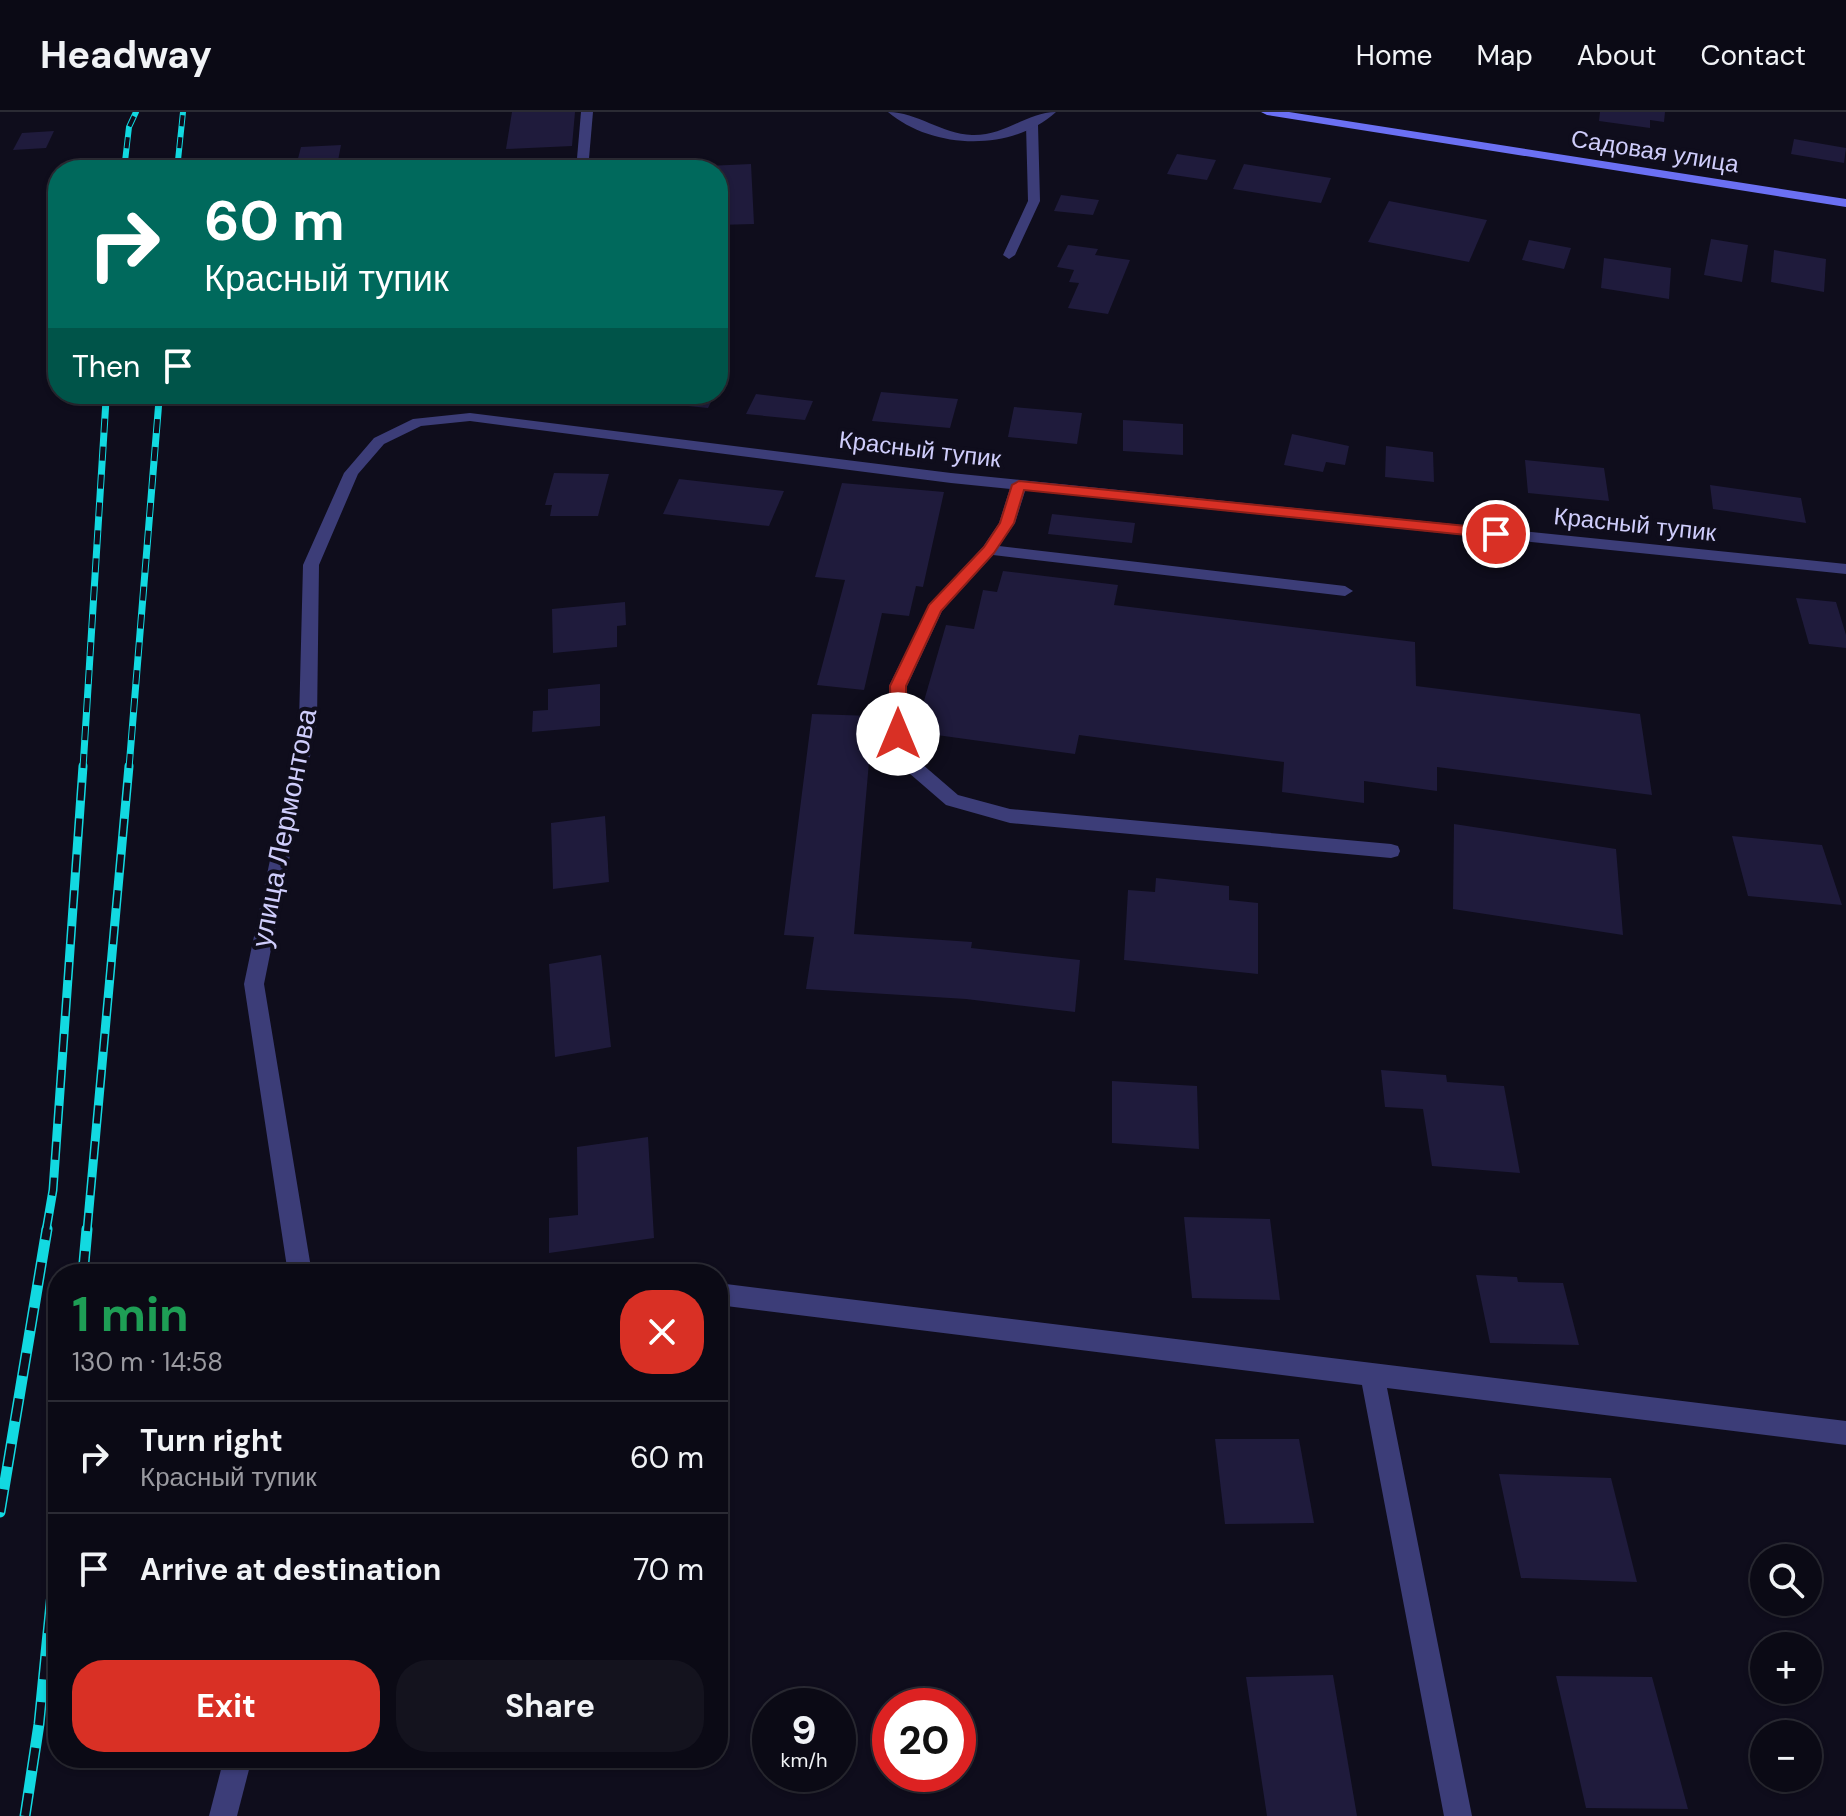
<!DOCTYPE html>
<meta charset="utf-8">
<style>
:root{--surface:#0b0a15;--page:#14131e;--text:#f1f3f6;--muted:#9a9aa0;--line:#2b2b34;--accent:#d93025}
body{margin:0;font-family:"DM Sans",sans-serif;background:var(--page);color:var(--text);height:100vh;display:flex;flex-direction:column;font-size:30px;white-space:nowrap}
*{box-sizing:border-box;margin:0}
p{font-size:26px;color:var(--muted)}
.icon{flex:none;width:44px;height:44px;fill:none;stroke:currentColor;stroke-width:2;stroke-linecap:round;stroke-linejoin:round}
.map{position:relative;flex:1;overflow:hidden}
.sheet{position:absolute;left:48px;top:1152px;width:680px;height:504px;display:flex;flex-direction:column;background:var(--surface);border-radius:32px;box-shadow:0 2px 6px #0004,0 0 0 2px var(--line)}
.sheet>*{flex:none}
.hud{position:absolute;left:48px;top:48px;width:680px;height:244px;border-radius:32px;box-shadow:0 2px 6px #0004,0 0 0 2px var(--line);background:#00695c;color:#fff;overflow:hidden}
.buttons{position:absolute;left:1750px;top:1432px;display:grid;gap:16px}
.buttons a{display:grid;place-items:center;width:72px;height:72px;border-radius:50%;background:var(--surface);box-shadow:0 2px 6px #0004,0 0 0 2px var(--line);font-size:40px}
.speed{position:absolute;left:752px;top:1576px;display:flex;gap:16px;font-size:40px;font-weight:700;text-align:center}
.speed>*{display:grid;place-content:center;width:104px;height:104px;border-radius:50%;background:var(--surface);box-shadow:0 2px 6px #0004,0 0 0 2px var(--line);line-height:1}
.speed small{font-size:20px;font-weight:400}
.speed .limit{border:12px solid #d22;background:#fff;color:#111}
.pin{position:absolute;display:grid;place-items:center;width:68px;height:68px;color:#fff;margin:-34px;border:4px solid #fff;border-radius:50%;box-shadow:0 2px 8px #0007}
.me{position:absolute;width:88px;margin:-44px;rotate:0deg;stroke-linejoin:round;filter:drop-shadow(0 0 6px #0008)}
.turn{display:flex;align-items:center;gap:28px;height:168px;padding:0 24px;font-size:36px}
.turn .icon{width:104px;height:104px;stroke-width:2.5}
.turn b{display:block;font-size:56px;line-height:68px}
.then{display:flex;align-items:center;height:76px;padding:0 24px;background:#0003;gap:16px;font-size:30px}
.round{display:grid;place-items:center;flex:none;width:84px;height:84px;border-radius:32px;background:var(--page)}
.summary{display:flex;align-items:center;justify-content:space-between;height:136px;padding:0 24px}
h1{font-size:48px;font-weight:700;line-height:60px;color:#1e9e55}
.button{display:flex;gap:16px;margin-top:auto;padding:16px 24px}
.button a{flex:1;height:92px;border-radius:32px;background:var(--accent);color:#fff;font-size:32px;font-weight:700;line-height:92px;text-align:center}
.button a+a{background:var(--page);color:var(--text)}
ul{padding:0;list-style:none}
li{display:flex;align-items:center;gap:24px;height:112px;padding:0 24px;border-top:2px solid var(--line)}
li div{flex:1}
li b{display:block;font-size:30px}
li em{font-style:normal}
header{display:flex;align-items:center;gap:48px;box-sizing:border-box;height:112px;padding:0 40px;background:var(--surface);border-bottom:2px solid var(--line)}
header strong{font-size:38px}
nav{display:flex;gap:44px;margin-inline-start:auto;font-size:28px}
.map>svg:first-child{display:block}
.building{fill:#1f1b3c}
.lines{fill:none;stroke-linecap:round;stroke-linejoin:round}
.lane{fill:#3c3d78;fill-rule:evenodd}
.street{fill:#3c3d78;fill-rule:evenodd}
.secondary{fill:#6b70f3;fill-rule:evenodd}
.rail-far3-casing{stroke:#12d9e1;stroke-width:6}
.rail-far2-casing{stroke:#12d9e1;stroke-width:7}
.rail-far1-casing{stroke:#12d9e1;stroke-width:9}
.rail-casing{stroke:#12d9e1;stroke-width:11}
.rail-far3{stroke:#0f0d1c;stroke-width:4;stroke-dasharray:11;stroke-linecap:butt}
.rail-far2{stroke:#0f0d1c;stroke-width:5;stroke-dasharray:14;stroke-linecap:butt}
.rail-far1{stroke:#0f0d1c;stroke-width:6;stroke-dasharray:18;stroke-linecap:butt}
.rail{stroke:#0f0d1c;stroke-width:8;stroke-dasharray:23;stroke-linecap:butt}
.route{fill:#d93025;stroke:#8d1f18;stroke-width:2}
.labels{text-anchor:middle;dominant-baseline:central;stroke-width:8;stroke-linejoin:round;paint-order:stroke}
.far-street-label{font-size:24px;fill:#cfcdfb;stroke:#0f0d1c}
.street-label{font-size:28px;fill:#cfcdfb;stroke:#0f0d1c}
</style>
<header>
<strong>Headway</strong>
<nav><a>Home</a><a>Map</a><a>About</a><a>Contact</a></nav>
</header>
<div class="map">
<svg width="1846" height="1704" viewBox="0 0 1846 1704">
<rect width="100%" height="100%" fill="#0f0d1c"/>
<g class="building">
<polygon points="512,0 575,0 572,34 506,37"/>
<polygon points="1600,0 1665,0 1664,10 1650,8 1650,16 1599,9"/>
<polygon points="54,19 46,36 13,38 22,21"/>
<polygon points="1794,27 1846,36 1844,51 1791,42"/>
<polygon points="341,33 337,54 361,52 360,58 295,58 301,35"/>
<polygon points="1177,42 1216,48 1207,68 1167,62"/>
<polygon points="751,52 754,112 718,113 718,58 685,58 685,55"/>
<polygon points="1244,52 1331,66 1321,91 1233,77"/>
<polygon points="1061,83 1099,88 1093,103 1054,99"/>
<polygon points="1389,89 1487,108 1469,150 1368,130"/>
<polygon points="1711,127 1748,133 1742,170 1704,163"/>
<polygon points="1529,128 1571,136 1564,157 1522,148"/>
<polygon points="1068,133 1098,137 1095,143 1130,148 1108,202 1068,196 1079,171 1069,170 1074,158 1057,155"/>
<polygon points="1774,138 1826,147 1824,180 1771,170"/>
<polygon points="1604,146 1671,156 1669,187 1601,176"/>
<polygon points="881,280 958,287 950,316 872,309"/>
<polygon points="652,282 715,282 708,296 648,290"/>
<polygon points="756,282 813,289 805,308 746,302"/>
<polygon points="1014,295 1082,301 1077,332 1008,325"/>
<polygon points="1123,308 1183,312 1183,343 1123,339"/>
<polygon points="1292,322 1349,334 1345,353 1326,350 1323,360 1284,353"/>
<polygon points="1386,334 1433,340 1434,370 1385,365"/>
<polygon points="1525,348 1604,356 1609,389 1528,381"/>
<polygon points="554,361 609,362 598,404 550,404 552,393 545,393"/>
<polygon points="679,367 784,379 769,414 663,402"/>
<polygon points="842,371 944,380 923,475 916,474 909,504 882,501 864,578 817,573 845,468 815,465"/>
<polygon points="1710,373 1801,386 1806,411 1713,397"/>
<polygon points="1052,402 1135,411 1132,431 1048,422"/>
<polygon points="1003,459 1118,473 1114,493 1415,530 1416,574 1640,602 1652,683 1437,655 1437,679 1364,669 1364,691 1282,680 1284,650 1079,623 1075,642 915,620 946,513 974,517 983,478 997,480"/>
<polygon points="1796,486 1836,490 1846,523 1846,536 1809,532"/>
<polygon points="625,490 626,513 617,514 617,535 553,541 552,497"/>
<polygon points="600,572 600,614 532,620 533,599 548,598 548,577"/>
<polygon points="812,602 873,604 854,822 972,830 971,836 1080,848 1075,900 966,887 806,877 814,825 784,823"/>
<polygon points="605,704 609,770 553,777 551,711"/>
<polygon points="1454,712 1616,737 1623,823 1453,797"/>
<polygon points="1732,724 1822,733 1842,793 1748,784"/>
<polygon points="1156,766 1229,774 1229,788 1258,791 1258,862 1124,848 1128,778 1155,780"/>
<polygon points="601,843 611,935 555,945 549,852"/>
<polygon points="1381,958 1446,963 1447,970 1504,974 1520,1061 1432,1054 1423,997 1385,995"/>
<polygon points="1112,969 1197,974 1199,1037 1112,1031"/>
<polygon points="648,1025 654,1126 549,1141 549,1106 578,1103 577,1035"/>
<polygon points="1184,1105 1270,1107 1280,1188 1192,1186"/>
<polygon points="1476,1163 1517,1165 1518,1170 1563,1171 1579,1233 1490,1231"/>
<polygon points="1215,1327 1299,1327 1314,1411 1225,1412"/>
<polygon points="1499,1362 1611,1366 1637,1470 1521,1466"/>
<polygon points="1333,1563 1357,1704 1267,1704 1246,1565"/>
<polygon points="1556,1564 1652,1565 1688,1697 1586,1696"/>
</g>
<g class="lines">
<g class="lane">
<polygon points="581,0 593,0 588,58 576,58"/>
<polygon points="1032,10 1038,13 1040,89 1015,143 1009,147 1003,143 1028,89 1026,13"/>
<polygon points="1019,368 1027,373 1015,411 999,434 1345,474 1353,479 1345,484 993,443 942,499 907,574 907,622 922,652 958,683 1010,697 1391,732 1398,734 1400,739 1398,744 1391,746 1010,711 946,693 909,661 889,622 889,574 929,493 983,435 999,411 1011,373"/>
</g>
<g class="street">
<path d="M 888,0 C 917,0 942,22 972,23 C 1005,24 1027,0 1056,0 C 1012,40 933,38 888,0 Z"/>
<polygon points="470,301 951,361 1846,452 1846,462 951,371 470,309 421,314 384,332 358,362 319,453 317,610 264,872 312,1162 288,1162 244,872 299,610 303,453 344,361 374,326 413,307"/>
<polygon points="718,1171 1846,1309 1846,1333 1387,1276 1472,1704 1444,1704 1362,1273 718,1193"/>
<polygon points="224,1646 252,1646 237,1704 209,1704"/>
</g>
<polygon class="secondary" points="1261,0 1289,0 1846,87 1846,95 1267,3"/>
<g class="rail-far3-casing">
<g id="rail-far3">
<polyline points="124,58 129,15 136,0"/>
<polyline points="177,58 183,0"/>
<polyline points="106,290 106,282"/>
<polyline points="158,290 159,282"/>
</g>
</g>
<g class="rail-far2-casing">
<g id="rail-far2">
<polyline points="83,656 106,288"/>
<polyline points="129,656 159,288"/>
</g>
</g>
<g class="rail-far1-casing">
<g id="rail-far1">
<polyline points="46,1119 53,1078 83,654"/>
<polyline points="87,1119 129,654"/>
</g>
</g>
<g class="rail-casing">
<g id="rail">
<polyline points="83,1162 87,1117"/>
<polyline points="0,1400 47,1117"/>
<polyline points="25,1704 39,1612 58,1421"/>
</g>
</g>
<use href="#rail-far3" class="rail-far3"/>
<use href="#rail-far2" class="rail-far2"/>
<use href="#rail-far1" class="rail-far1"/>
<use href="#rail" class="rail"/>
</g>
<polygon class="route" points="1019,369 1496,417 1503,422 1496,426 1024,378 1014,411 994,441 941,499 906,574 906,622 904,626 892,626 890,574 929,493 984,435 1000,411 1012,373"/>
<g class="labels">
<g class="far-street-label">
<text transform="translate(1655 39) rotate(9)">Садовая улица</text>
<text transform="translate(920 337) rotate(7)">Красный тупик</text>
<text transform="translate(1635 412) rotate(6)">Красный тупик</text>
</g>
<g class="street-label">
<text transform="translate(284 716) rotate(-79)">улица Лермонтова</text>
</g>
</g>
</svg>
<div class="buttons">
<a><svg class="icon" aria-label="search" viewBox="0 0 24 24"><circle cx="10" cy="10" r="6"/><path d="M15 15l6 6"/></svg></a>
<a>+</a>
<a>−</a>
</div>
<div class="speed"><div>9<small>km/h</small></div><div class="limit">20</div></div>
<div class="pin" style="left:1496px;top:422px;background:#d93025"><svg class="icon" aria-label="arrive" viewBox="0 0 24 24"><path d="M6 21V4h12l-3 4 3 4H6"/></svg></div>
<svg class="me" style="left:898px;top:622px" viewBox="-20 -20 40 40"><circle r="19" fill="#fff"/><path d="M0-13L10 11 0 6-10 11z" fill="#d93025"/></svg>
<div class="hud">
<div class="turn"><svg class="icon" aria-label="right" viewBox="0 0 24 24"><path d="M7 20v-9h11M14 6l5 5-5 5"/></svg><div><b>60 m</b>Красный тупик</div></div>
<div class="then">Then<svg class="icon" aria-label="arrive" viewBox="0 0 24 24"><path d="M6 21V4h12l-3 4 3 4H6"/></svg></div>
</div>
<section class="sheet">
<div class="summary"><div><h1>1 min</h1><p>130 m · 14:58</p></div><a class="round" style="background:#d93025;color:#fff"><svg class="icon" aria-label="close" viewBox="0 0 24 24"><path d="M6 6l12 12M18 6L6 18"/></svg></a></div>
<ul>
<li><svg class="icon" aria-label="right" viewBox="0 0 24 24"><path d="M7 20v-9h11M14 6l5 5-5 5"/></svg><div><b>Turn right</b><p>Красный тупик</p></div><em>60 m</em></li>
<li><svg class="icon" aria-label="arrive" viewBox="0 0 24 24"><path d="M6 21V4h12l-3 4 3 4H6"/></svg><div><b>Arrive at destination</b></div><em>70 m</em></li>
</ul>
<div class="button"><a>Exit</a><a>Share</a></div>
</section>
</div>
